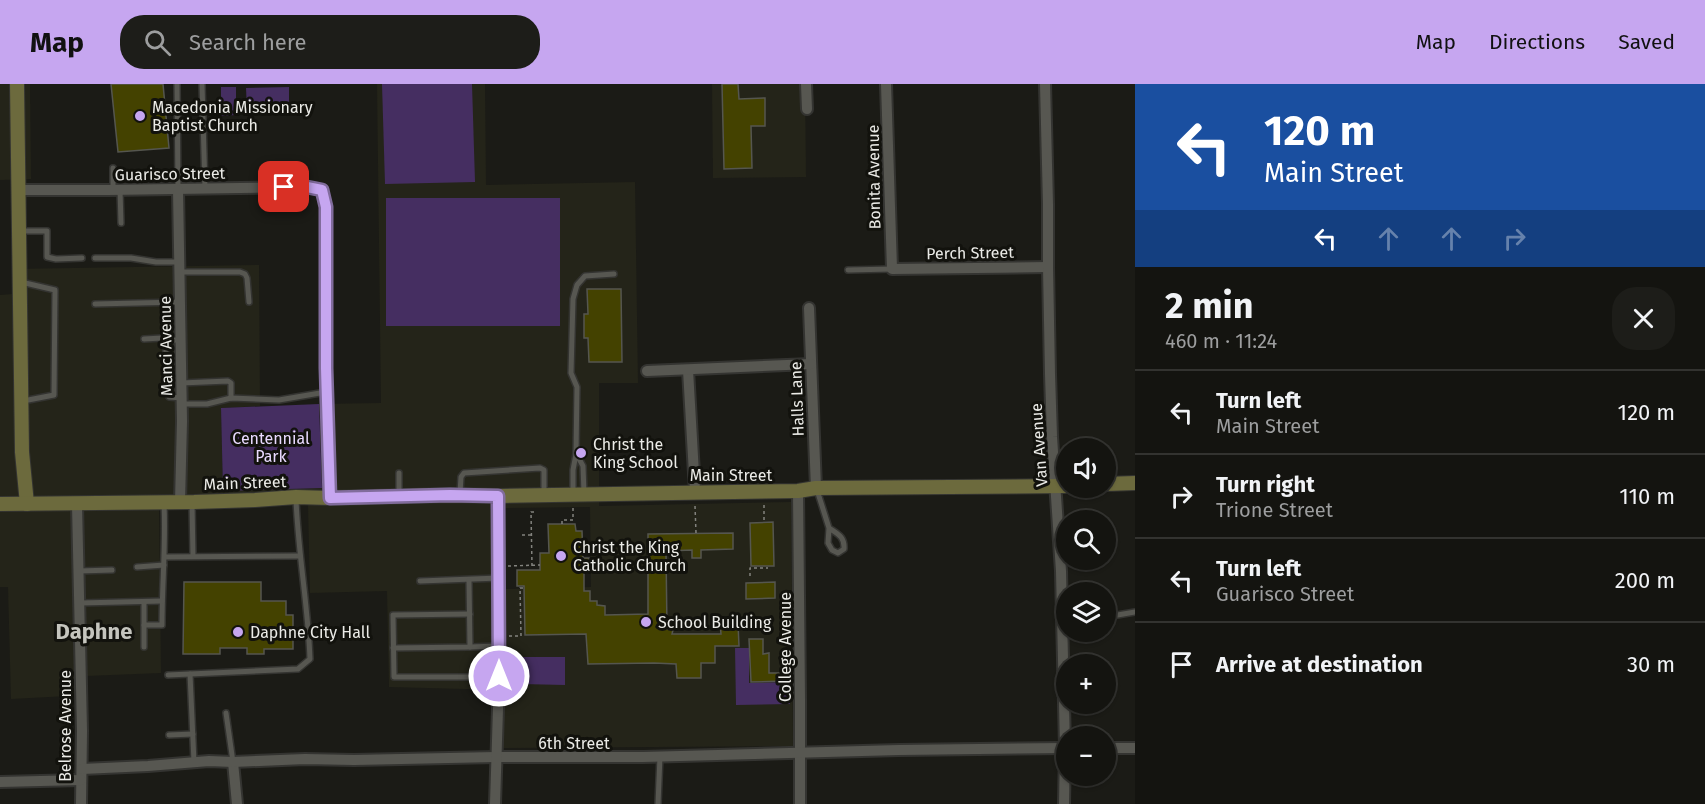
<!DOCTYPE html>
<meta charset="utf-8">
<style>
:root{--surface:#141410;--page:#1d1d19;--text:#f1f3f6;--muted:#9d9e9f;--line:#333330;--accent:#c6a6f0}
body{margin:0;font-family:"Fira Sans",sans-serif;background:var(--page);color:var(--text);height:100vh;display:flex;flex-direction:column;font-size:22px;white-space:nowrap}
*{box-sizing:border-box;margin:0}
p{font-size:20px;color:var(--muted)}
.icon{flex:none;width:33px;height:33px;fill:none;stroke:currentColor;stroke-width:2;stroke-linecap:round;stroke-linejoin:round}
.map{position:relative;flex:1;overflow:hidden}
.details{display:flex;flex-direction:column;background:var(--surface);width:570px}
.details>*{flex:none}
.hud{background:#1a4fa0;color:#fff;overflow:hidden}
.controls{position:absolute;left:1056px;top:354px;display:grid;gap:12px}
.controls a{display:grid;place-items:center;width:60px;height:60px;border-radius:50%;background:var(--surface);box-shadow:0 2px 4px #0004,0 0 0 2px var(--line);font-size:30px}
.pin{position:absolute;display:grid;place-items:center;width:51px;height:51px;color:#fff;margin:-26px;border-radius:12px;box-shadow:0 3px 9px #0006}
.me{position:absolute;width:66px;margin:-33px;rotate:0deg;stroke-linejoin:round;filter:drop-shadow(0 0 4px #0008)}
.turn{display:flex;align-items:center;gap:21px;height:126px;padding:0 30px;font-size:27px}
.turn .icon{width:78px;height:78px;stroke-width:2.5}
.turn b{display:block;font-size:42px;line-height:51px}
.lanes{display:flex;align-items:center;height:57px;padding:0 30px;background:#0003;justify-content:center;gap:30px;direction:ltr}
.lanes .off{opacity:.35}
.round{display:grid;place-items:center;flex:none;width:63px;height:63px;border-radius:24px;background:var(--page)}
.summary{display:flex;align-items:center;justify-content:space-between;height:102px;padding:0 30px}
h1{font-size:36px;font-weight:700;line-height:45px}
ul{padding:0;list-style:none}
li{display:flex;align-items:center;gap:18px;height:84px;padding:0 30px;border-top:2px solid var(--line)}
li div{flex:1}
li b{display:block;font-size:22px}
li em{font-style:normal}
header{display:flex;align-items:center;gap:36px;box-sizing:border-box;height:84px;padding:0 30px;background:var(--accent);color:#111}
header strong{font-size:28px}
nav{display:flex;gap:33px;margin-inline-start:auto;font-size:21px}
.search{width:420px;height:54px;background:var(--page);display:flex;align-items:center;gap:15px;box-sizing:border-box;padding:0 21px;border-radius:24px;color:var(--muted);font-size:22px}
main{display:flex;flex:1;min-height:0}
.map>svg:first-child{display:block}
.built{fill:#242419;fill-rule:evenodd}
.green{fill:#452e61}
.building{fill:#444200;stroke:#55564f;stroke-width:1.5}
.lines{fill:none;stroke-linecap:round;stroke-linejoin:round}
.lane-casing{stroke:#343431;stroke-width:8}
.street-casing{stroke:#343431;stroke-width:14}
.secondary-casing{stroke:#343431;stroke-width:16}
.path{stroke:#83837e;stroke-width:1.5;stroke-dasharray:3 3;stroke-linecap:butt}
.lane{stroke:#575751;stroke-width:5}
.street{stroke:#575751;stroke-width:10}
.secondary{stroke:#6c6a3d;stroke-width:14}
.route-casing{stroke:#816c9c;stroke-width:15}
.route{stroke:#c6a6f0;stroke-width:10}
.poi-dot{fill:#c6a6f0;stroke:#12120d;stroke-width:2}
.labels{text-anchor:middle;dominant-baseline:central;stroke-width:6;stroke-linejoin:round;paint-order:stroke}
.poi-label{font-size:16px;fill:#ebebe7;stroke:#12120d;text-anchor:start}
.street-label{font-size:16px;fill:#ebebe7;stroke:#12120d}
.park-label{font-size:16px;fill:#e9daff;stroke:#12120d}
.district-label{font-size:22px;font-weight:bold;fill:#c5c5be;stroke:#12120d}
</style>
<header>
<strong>Map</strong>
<div class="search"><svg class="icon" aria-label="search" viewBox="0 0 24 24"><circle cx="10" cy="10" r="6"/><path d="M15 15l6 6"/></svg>Search here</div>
<nav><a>Map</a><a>Directions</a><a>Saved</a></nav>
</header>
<main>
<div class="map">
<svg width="1135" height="720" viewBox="0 0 1135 720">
<rect width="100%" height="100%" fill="#1b1b16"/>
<g class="built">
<polygon points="0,0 30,0 31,95 0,96"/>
<path d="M 377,0 L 485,0 L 486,101 L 635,98 L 638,299 L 599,299 L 599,422 L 791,418 L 793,662 L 503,664 L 503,606 L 389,603 L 387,507 L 310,509 L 308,420 L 159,423 L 161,589 L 86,592 L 87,611 L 11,615 L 8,503 L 0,503 L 0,211 L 13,210 L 13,185 L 259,181 L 260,322 L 221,324 L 223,406 L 321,403 L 319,320 L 381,319 ZM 590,423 L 591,503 L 505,505 L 504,424 Z"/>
<polygon points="712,0 805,0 806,93 713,94"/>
</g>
<g class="green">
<polygon points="382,0 472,0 475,98 385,100"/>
<polygon points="221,3 236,3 236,31 221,32"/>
<polygon points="289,3 289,25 247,26 246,4"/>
<rect x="386" y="114" width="174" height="128"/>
<polygon points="319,320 322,404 223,407 221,324"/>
<polygon points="735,564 749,564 749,599 789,598 790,620 736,621"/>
<polygon points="521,573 565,573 565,601 521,600"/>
</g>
<g class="building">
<polygon points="111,0 163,0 169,64 118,68"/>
<polygon points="722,0 738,0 739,15 765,14 765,42 751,42 752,84 724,85"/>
<polygon points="587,205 621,205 622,278 589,278 588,254 584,254 584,230 588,230"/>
<polygon points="773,438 774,482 751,482 750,439"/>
<polygon points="548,440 575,440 576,447 582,447 583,474 589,474 590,486 584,486 584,507 590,507 590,517 597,517 597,521 605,522 605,531 648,530 648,450 733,449 733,465 701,466 701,474 692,474 692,466 666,467 667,545 673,546 672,550 721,550 720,539 738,539 739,562 715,562 715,579 701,579 701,594 677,594 676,580 654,579 588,580 586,550 525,551 524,502 517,502 517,486 540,486 540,469 549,469"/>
<polygon points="184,498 261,498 261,517 286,517 286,531 293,531 293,565 264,565 264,570 247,570 247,564 220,564 220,570 183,570"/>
<polygon points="775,498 775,514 746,515 746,499"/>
<polygon points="749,555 763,555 763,570 769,569 769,589 785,589 786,597 751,598"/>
</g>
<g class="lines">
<g class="lane-casing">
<g id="lane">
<polyline points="177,0 178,106"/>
<polyline points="202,0 205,104"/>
<polyline points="113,84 113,106"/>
<polyline points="120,106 121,139"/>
<polyline points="21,147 47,147 47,173 56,175 82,174"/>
<polyline points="95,174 131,174 156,178 179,178"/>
<polyline points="848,186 892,185"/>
<polyline points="180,188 240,188 245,190 247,194 249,218"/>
<polyline points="21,198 55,206 54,311 23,317"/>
<polyline points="95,220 180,218"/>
<polyline points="144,255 162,254 166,256"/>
<polyline points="180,256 166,256 166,307 169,313 182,314"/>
<polyline points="181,299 228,297 231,299 231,314"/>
<polyline points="182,320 207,320 231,314 279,316 326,308"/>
<polyline points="577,371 583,382 584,409"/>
<polyline points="399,389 399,410"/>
<path d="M 817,406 L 829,444 L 828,459 L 832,466 L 838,469 L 844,465 C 845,453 838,450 829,444"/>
<polyline points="460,409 461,393 464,389 540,384 544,386 544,410"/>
<polyline points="573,409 573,386 576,370 577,303 571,289 573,215 577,201 585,192 614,190"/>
<polyline points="192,420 193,472"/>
<polyline points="165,473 300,472"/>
<polyline points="137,483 164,481"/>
<polyline points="79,487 112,486"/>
<polyline points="420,497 499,494"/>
<path d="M 144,518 L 144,541 L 162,541 C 162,500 166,460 164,420"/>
<polyline points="80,519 162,517"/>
<polyline points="470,530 393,531 394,593 499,593"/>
<polyline points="1106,533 1135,528"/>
<polyline points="144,541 144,563"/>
<polyline points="470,563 499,562"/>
<polyline points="393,564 470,563 469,497"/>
<polyline points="190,590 194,678"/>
<path d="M 168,591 L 298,585 L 310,575 C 308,521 298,469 296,415"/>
<polyline points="226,629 233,678"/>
<polyline points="169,651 193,650"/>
<polyline points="658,720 660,672"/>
</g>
</g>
<g class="street-casing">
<g id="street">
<polyline points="806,0 807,25"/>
<polyline points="886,0 892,185 1048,183"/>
<polyline points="1045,0 1048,120 1048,183 1050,290 1052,353 1061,487 1065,664 1064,720"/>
<polyline points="19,106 108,106 307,103 322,106 326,123 326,306 330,414"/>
<polyline points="178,106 182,337 180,418"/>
<polyline points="809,224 816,404"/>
<polyline points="688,286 695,407"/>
<polyline points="647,287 811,280"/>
<polyline points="798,407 800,615 800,720"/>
<polyline points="77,420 82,647 81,720"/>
<polyline points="1106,664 1135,664"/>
<polyline points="233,678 237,720"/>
<polyline points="82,685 148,682 209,677 233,678 305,675 354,676 496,673 643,673 899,666 1066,664"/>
<polyline points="0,698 81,696"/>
<polyline points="495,720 499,593 498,412"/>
</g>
</g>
<g class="secondary-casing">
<g id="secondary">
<polyline points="17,0 22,368 27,420"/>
<polyline points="1106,400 1135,399"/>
<polyline points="0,420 194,418 255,416 296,413 330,414 450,411 498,412 798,407 816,404 1066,402"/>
</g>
</g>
<g class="path">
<polyline points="764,421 764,439"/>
<polyline points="695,422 696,449"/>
<polyline points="562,440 562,436 573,436 573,422"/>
<polyline points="522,451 531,451"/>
<polyline points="508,482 540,481"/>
<polyline points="532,482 531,428 536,428"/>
<polyline points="750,492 750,484 768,484"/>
<polyline points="509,552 521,552 520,504 523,504 524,502"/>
</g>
<use href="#lane" class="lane"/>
<use href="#street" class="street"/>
<use href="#secondary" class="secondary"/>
</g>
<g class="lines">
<g class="route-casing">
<polyline id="route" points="284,103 307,103 322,106 326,123 326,284 330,414 450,411 498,412 499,592"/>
</g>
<use href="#route" class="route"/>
</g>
<g class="poi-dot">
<circle cx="140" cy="32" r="6"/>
<circle cx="581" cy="369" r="6"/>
<circle cx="561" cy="472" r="6"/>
<circle cx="646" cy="538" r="6"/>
<circle cx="238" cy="548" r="6"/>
</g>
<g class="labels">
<g class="poi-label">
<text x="152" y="23">Macedonia Missionary<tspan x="152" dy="18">Baptist Church</tspan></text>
<text x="593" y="360">Christ the<tspan x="593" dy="18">King School</tspan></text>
<text x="573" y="463">Christ the King<tspan x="573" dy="18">Catholic Church</tspan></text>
<text x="658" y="538">School Building</text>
<text x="250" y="548">Daphne City Hall</text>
</g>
<g class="street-label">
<text transform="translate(170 90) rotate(-1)">Guarisco Street</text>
<text transform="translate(874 93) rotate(-91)">Bonita Avenue</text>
<text transform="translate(970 169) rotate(-1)">Perch Street</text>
<text transform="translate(166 262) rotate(-91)">Manci Avenue</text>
<text transform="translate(797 315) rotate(-92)">Halls Lane</text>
<text transform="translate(1039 361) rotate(-94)">Van Avenue</text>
<text x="731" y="391">Main Street</text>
<text transform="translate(245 399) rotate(-2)">Main Street</text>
<text transform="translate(785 563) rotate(-90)">College Avenue</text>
<text transform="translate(65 642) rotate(-90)">Belrose Avenue</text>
<text x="574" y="659">6th Street</text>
</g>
<g class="park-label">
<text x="271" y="354">Centennial<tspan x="271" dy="18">Park</tspan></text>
</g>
<g class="district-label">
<text x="94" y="547">Daphne</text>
</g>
</g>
</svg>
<div class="controls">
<a><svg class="icon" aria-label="sound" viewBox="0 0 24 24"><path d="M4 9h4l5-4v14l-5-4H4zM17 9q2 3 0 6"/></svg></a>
<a><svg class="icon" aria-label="search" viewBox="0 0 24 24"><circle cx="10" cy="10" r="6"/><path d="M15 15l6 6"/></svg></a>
<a><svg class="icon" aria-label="layers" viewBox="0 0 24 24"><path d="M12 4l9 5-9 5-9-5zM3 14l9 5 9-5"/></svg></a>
<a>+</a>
<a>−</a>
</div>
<div class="pin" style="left:284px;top:103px;background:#d93025"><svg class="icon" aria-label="arrive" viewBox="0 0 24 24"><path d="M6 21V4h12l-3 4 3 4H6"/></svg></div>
<svg class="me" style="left:499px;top:592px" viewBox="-20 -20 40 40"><circle r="17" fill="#c6a6f0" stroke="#fff" stroke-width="3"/><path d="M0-11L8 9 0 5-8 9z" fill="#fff"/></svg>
</div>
<section class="details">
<div class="hud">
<div class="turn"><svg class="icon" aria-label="left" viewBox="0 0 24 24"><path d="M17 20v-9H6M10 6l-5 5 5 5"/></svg><div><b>120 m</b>Main Street</div></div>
<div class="lanes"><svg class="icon" aria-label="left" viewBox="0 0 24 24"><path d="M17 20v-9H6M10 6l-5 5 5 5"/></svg><svg class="icon off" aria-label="ahead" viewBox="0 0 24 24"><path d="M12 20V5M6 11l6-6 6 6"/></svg><svg class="icon off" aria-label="ahead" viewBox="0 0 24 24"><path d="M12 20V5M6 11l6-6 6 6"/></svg><svg class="icon off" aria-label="right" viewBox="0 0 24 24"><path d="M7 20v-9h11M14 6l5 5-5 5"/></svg></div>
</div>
<div class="summary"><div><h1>2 min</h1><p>460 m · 11:24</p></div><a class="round"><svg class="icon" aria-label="close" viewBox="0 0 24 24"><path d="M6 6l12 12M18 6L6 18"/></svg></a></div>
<ul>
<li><svg class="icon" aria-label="left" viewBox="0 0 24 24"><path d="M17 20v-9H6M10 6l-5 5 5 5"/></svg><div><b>Turn left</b><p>Main Street</p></div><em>120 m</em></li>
<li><svg class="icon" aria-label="right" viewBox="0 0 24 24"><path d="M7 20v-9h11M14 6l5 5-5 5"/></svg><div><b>Turn right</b><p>Trione Street</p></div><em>110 m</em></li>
<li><svg class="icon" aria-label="left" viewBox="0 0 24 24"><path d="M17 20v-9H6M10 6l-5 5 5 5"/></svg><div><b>Turn left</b><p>Guarisco Street</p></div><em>200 m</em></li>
<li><svg class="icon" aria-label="arrive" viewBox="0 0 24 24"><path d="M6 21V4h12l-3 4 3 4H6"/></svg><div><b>Arrive at destination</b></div><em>30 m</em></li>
</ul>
</section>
</main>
